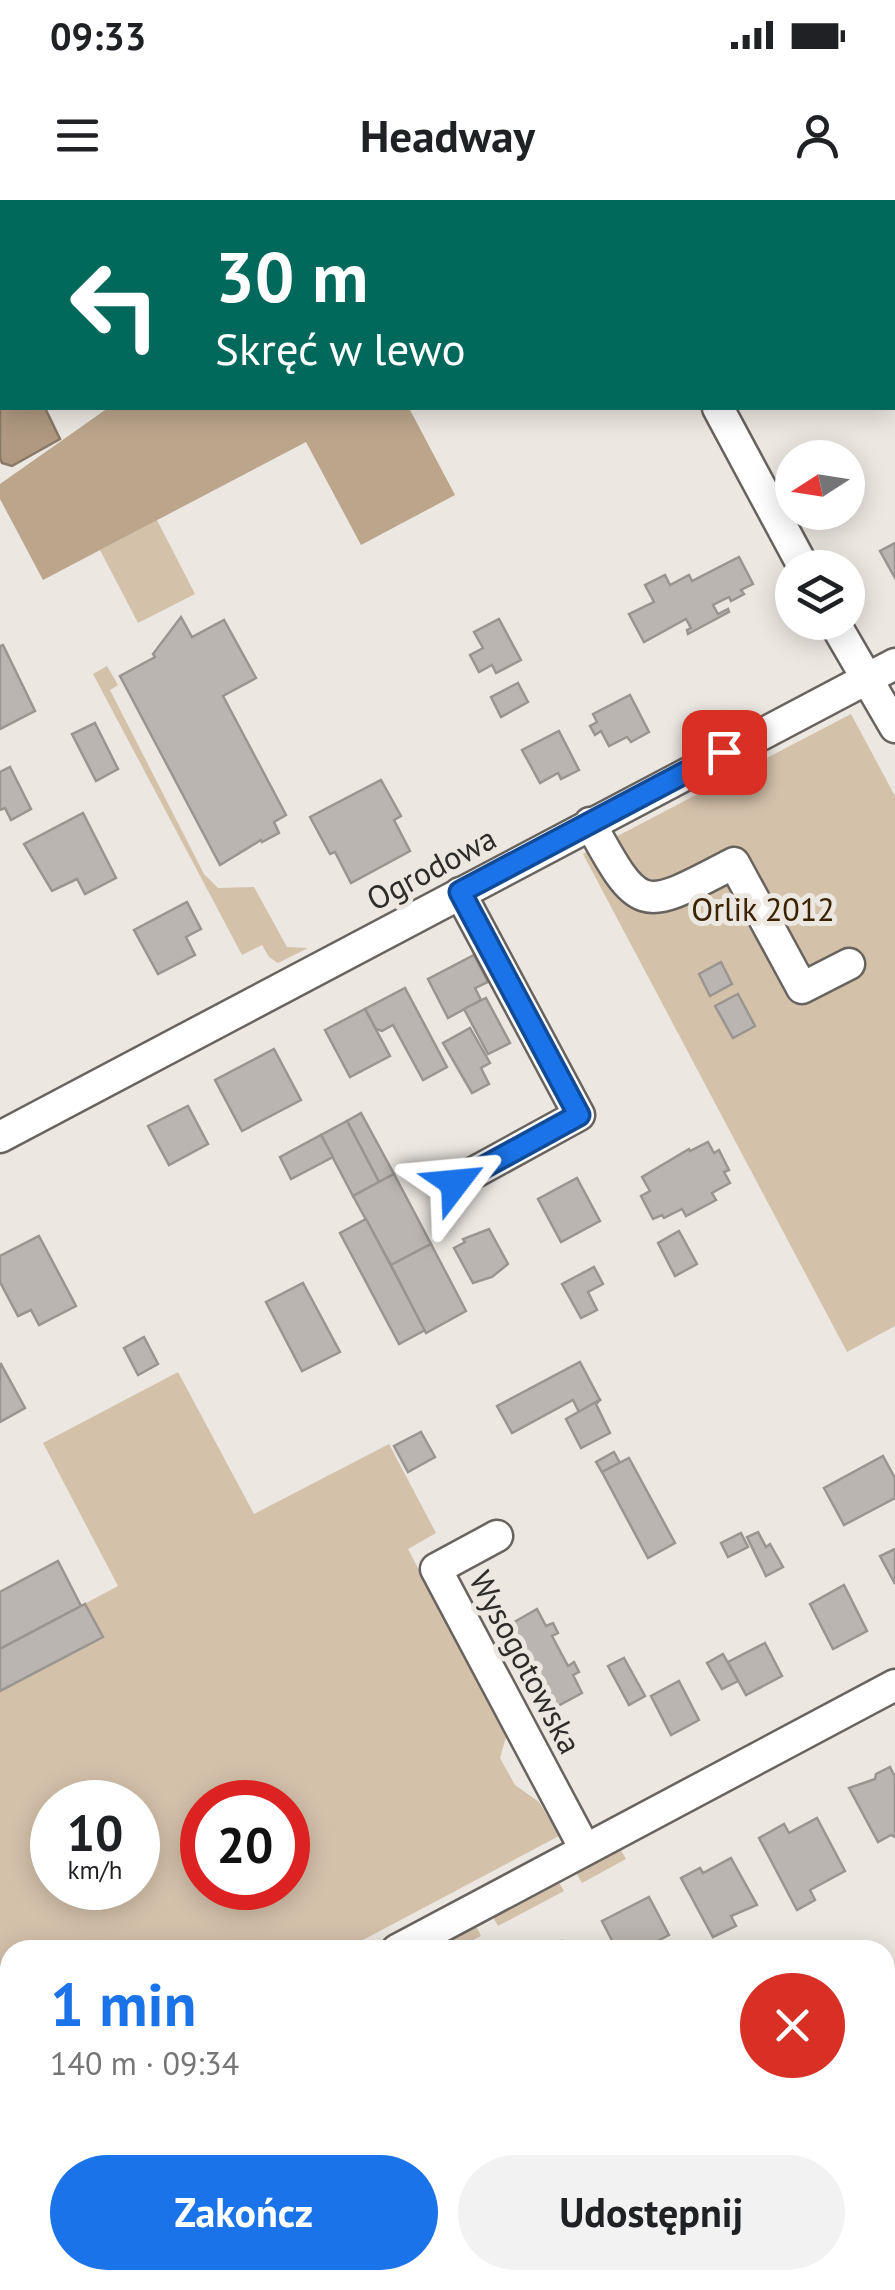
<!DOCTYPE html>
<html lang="pl">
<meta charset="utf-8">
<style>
:root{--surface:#fff;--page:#f2f2f2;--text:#202124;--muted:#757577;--accent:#1a73e8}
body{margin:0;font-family:"PT Sans",sans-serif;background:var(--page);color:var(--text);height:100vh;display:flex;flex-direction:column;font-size:38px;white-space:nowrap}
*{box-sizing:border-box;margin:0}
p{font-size:32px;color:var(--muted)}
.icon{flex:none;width:55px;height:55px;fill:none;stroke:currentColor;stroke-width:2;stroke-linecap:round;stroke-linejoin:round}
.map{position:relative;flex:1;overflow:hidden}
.side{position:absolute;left:0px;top:1740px;width:895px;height:350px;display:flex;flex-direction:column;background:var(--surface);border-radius:30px 30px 0 0;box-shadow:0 5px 25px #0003}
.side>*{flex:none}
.banner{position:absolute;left:0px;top:0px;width:895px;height:210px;box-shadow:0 5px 25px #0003;background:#00695c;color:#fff;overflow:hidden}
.needle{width:65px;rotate:258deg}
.fabs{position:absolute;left:775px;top:240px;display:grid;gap:20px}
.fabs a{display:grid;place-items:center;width:90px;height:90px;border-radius:50%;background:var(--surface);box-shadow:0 5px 25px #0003;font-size:50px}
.speed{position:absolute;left:30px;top:1580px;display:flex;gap:20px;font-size:50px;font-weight:700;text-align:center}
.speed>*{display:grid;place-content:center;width:130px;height:130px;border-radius:50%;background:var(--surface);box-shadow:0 5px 25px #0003;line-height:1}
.speed small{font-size:25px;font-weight:400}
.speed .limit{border:15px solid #d22;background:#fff;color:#111}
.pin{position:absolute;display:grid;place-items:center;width:85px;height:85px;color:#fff;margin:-42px;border-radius:20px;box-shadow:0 5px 15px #0006}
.me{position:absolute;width:110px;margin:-55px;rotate:61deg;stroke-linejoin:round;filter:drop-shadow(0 0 8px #0008)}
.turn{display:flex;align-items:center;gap:35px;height:210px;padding:0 50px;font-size:45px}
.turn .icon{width:130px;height:130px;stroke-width:2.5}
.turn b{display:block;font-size:70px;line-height:85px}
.round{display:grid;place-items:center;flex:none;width:105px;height:105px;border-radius:52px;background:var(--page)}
.summary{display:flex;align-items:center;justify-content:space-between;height:170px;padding:0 50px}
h1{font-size:60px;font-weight:800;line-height:75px;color:var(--accent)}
.button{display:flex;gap:20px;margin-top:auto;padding:20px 50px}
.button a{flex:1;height:115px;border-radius:60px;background:var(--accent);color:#fff;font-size:40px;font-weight:800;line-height:115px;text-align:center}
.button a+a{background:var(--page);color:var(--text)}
.status{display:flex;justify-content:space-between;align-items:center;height:70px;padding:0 50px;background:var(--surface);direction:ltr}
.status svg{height:28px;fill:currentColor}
header{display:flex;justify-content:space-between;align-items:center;height:130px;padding:0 50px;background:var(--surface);font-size:45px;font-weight:800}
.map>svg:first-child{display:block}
.green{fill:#d4c1aa;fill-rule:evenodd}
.forest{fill:#bba58b}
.water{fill:#af9980;stroke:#887866;stroke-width:2.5}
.building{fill:#bab5b0;stroke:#9a9590;stroke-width:2.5}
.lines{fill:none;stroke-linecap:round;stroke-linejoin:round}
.minor-casing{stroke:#68635e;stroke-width:35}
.minor{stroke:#fff;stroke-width:30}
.route-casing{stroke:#114b97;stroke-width:25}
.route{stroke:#1a73e8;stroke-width:18}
.labels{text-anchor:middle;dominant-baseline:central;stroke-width:10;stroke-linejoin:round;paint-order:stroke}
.street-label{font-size:32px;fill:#2e2c2a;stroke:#ece7e1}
.park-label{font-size:32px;fill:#3b2301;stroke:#ece7e1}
</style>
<div class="status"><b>09:33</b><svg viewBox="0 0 49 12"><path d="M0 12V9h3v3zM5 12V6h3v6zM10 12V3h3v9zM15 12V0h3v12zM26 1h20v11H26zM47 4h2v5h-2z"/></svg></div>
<header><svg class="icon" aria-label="menu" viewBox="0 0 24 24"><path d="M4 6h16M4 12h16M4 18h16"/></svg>Headway<svg class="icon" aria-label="person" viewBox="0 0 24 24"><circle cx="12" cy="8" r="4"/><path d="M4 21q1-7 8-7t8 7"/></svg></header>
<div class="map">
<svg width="895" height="2090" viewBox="0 0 895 2090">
<rect width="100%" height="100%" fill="#ece7e1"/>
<g class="green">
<polygon points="157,320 195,394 138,423 100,350"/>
<polygon points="107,466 118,485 110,490 204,674 218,688 254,687 287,747 308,748 278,763 269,757 262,745 242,755 93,474"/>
<polygon points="851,514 895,596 895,1126 847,1152 583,654"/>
<path d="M 178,1172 L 254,1314 L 389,1244 L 436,1333 L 408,1349 L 506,1537 L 500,1558 L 515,1585 L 539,1602 L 559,1636 L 344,1750 L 10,1750 L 10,1784 L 0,1765 L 0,1449 L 118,1386 L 43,1243 ZM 52,1602 L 138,1602 L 138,1688 L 52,1688 ZM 202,1602 L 288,1602 L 288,1688 L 202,1688 Z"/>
<polygon points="619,1647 626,1659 582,1683 577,1674 579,1668"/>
<polygon points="555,1682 560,1684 564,1691 498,1726 494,1719 496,1713"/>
<polygon points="471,1726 477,1728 481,1736 454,1750 426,1750"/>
</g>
<polygon class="forest" points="108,208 409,208 455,295 361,345 306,242 43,380 0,299 0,284"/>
<polygon class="water" points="0,141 2,141 2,208 45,208 60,239 12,266 2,263 0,258"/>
<g class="building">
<polygon points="0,0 47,0 48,2 2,2 0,35"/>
<polygon points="892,73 895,74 892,176"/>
<polygon points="895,343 895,378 880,351"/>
<polygon points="739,357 753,384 741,390 744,394 731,401 729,397 713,405 718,414 728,409 729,412 688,434 687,430 691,428 686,419 644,442 629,414 654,402 645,385 665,375 670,385 689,375 692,381"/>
<polygon points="181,417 192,437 224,420 256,478 223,496 286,615 274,622 279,633 262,642 261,640 220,665 120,476 155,457 153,454"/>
<polygon points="499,419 521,460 496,473 492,465 479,472 470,455 483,448 474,432"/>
<polygon points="3,445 35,511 0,529 0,446"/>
<polygon points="518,483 528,502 501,517 491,497"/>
<polygon points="630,495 649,532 631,542 627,537 609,546 601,531 595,535 590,526 597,522 593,514"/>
<polygon points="95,523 118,569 96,581 72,534"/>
<polygon points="559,531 579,570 561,579 558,573 540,583 522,550"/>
<polygon points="10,567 31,609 11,620 5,608 0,610 0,572"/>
<polygon points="381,580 401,616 394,620 410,651 351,683 335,652 330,654 310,617"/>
<polygon points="83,613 116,678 85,694 77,679 52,691 24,644"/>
<polygon points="187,702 201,729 186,737 195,755 158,774 134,730"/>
<polygon points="474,755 488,782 475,788 481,800 448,818 428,779"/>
<polygon points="721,762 732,784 710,796 699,774"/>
<polygon points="405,788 447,867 423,880 393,825 382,831 376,829 365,809"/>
<polygon points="738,794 755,826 733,838 715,806"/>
<polygon points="486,798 510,843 488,854 464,809"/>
<polygon points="365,809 390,856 350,877 325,830"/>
<polygon points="470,828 490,863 481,868 489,884 472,893 443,843"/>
<polygon points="274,849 301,900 242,931 215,880"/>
<polygon points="188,906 208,944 169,965 148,926"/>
<polygon points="361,913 394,974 379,982 347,921"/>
<polygon points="347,921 379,982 353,996 321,935"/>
<polygon points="321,935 333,957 291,979 280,957"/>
<polygon points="708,942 714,953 719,950 729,970 724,972 730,983 712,993 716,1000 686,1016 682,1009 664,1018 662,1015 653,1019 641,996 650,991 642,977 689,949 690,951"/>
<polygon points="394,974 431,1044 391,1065 353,996"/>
<polygon points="577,978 600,1021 561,1042 538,999"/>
<polygon points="366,1019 425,1130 399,1144 340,1033"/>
<polygon points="489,1029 508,1064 492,1077 473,1083 454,1048 465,1042 463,1039"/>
<polygon points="679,1031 697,1064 675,1076 658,1043"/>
<polygon points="39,1036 76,1106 39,1125 31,1110 18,1116 0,1082 0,1056"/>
<polygon points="431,1044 466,1111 426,1133 391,1065"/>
<polygon points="594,1067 603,1084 588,1092 597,1110 581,1118 562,1084"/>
<polygon points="303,1083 340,1152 302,1171 266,1102"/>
<polygon points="144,1137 158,1164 138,1175 124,1148"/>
<polygon points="580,1162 600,1200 579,1212 573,1200 512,1233 497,1206"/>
<polygon points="1,1164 25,1208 0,1222 0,1165"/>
<polygon points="601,1199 596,1204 610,1233 581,1248 566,1219"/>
<polygon points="421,1232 435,1257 408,1272 394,1246"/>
<polygon points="614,1252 620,1263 602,1272 596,1262"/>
<polygon points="883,1256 895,1278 895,1298 844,1325 824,1288"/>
<polygon points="629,1258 675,1343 648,1358 602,1272"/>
<polygon points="758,1332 766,1347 770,1344 783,1367 766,1376 747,1337"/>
<polygon points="741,1333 748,1347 728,1357 721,1343"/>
<polygon points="895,1349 895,1384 880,1356"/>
<polygon points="58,1361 81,1406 0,1449 0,1392"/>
<polygon points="844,1385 867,1431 833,1449 810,1404"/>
<polygon points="85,1404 103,1437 0,1491 0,1449"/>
<polygon points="537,1409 546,1426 553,1423 558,1433 552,1436 568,1466 574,1462 579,1472 573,1475 582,1493 554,1508 509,1425"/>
<polygon points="765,1443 782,1476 746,1495 728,1462"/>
<polygon points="723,1454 738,1481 722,1489 707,1463"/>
<polygon points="624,1458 645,1496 629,1505 608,1466"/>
<polygon points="679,1481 699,1520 671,1535 651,1496"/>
<polygon points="890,1567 895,1577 895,1637 891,1635 878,1642 849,1588 875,1579 876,1574"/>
<polygon points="817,1618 845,1671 810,1690 815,1700 797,1710 759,1638 784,1624 789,1633"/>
<polygon points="731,1658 757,1705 731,1716 736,1726 713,1737 681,1678 700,1668 703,1673"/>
<polygon points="649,1697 669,1735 640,1750 617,1750 602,1721"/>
<polygon points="562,1741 570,1743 574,1750 555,1750"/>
<polygon points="887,1972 895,1987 895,2002 885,2007"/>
<polygon points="0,2064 9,2080 0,2085"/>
<polygon points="370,2080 434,2080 437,2086 430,2090 378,2090"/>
<polygon points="707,2080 766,2080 771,2090 712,2090"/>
</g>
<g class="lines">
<g class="minor-casing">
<g id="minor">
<polyline points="608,0 609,2"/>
<polyline points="783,2 788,0"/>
<polyline points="718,208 804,368"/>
<polyline points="834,422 895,527"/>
<path d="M 590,623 C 641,717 642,711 734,663 L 802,788 L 849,764"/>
<polyline points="0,937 895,464"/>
<polyline points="455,983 579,915 460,693"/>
<polyline points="497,1336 436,1369 585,1649"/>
<polyline points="397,1750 895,1485"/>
<polyline points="885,1916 895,1911"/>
<polyline points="0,1973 10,1967"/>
<polyline points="819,2080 824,2090"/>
<polyline points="562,2090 580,2080"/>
</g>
</g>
<use href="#minor" class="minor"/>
</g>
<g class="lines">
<g class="route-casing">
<polyline id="route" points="455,983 579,915 460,692 724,552"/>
</g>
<use href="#route" class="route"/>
</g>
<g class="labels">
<g class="street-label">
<text transform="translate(431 668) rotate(-28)">Ogrodowa</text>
<text transform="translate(526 1462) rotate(62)">Wysogotowska</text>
</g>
<g class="park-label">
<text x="763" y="709">Orlik 2012</text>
</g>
</g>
</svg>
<div class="fabs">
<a><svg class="needle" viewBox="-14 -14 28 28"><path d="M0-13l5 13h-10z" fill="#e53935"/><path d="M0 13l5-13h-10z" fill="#757577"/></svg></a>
<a><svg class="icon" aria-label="layers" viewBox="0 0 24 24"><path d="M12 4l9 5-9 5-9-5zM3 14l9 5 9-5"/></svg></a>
</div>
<div class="speed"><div>10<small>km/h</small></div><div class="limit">20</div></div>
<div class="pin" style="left:724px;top:552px;background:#d93025"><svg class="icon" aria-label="arrive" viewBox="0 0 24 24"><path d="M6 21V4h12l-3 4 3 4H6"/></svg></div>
<svg class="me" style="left:455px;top:983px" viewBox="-20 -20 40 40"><path d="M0-17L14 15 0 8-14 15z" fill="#1a73e8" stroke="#fff" stroke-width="4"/></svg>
<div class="banner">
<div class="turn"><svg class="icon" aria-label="left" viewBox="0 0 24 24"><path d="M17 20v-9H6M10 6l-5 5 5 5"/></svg><div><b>30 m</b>Skręć w lewo</div></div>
</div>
<section class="side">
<div class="summary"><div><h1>1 min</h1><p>140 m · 09:34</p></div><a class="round" style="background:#d93025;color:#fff"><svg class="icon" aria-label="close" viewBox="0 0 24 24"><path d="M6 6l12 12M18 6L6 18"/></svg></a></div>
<div class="button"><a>Zakończ</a><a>Udostępnij</a></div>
</section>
</div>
